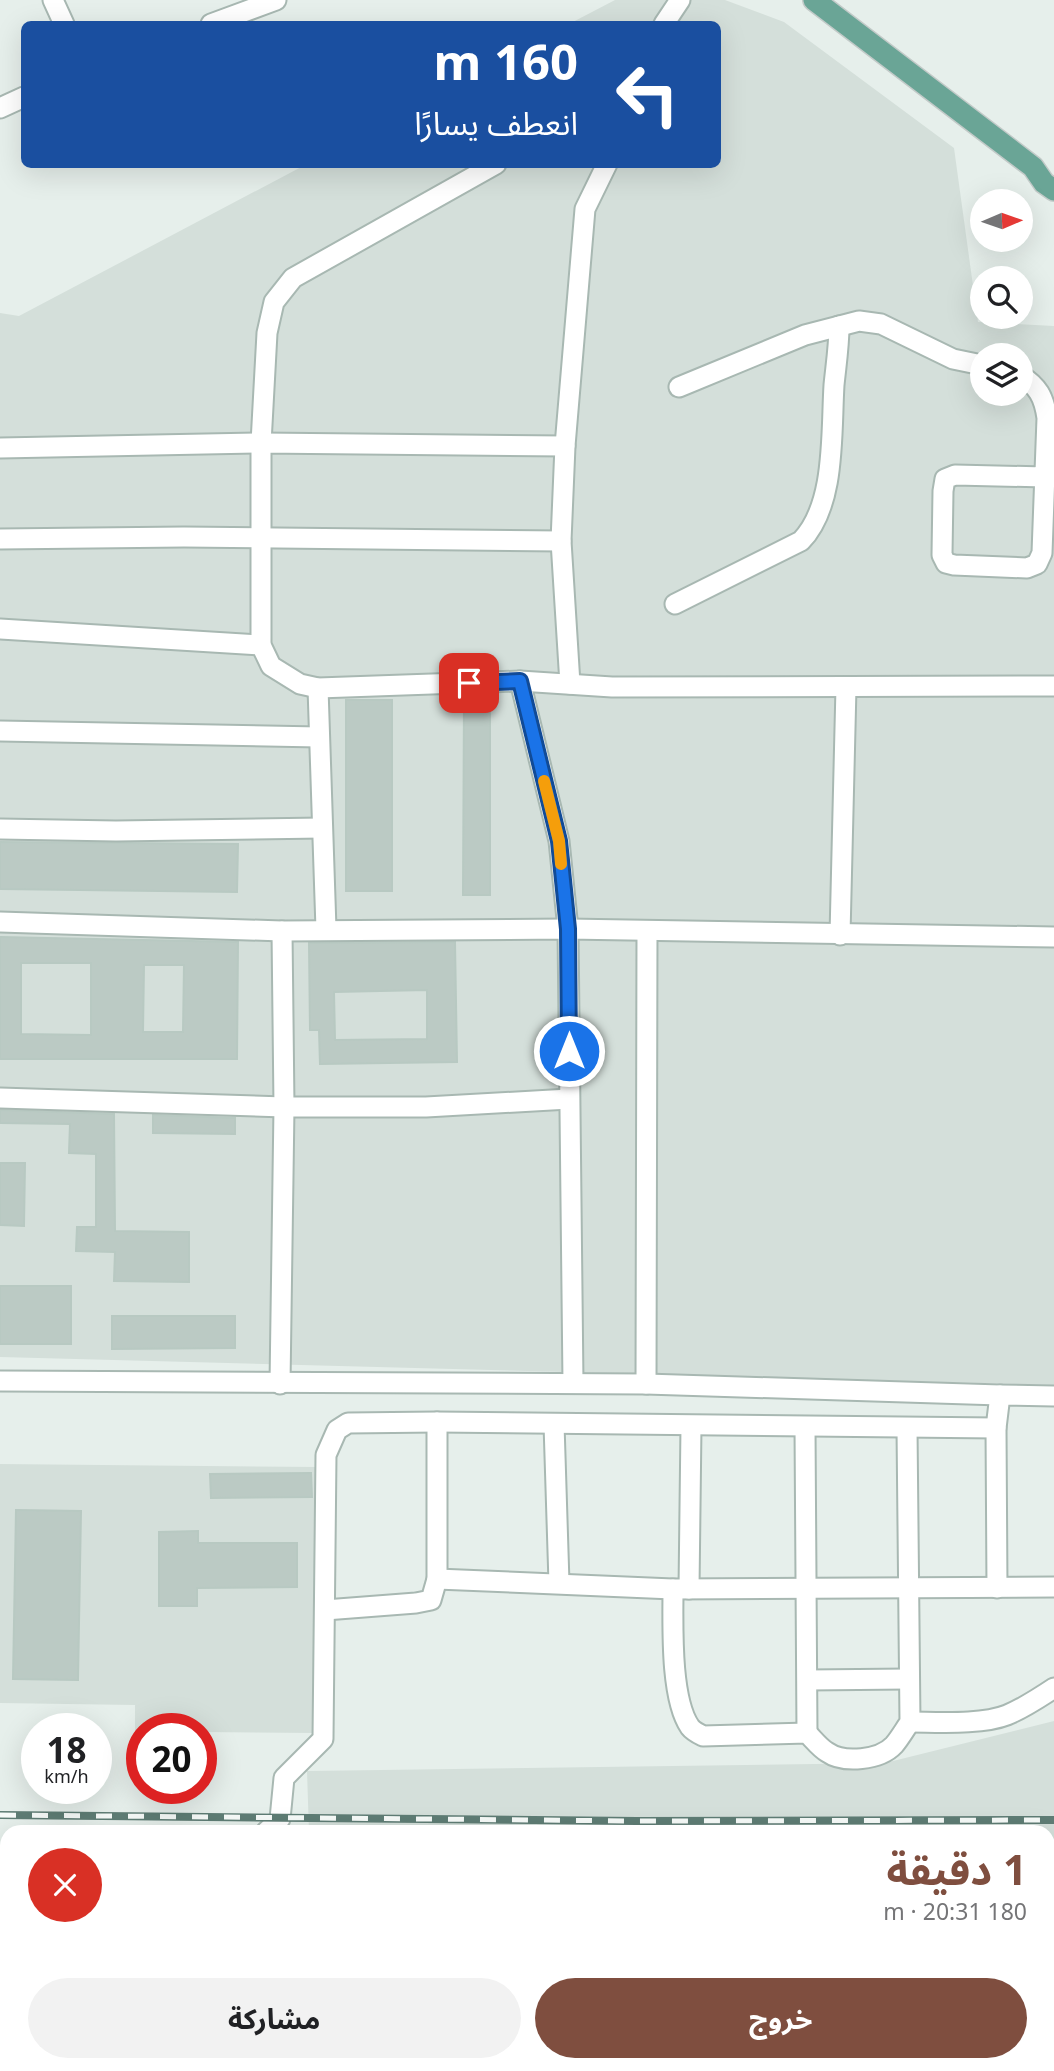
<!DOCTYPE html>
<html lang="ar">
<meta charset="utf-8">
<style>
:root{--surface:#fff;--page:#f2f2f2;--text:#202124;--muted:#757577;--accent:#7f4e3f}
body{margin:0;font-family:"Noto Sans","Noto Sans Arabic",sans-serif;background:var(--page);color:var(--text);direction:rtl;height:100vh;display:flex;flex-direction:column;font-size:26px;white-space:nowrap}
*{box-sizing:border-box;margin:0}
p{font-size:23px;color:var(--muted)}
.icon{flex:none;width:38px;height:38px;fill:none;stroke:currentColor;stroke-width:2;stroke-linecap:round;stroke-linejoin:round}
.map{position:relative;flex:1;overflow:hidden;direction:ltr}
.panel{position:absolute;left:0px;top:1825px;width:1055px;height:247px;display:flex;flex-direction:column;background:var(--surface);border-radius:21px 21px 0 0;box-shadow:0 7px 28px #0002;direction:rtl}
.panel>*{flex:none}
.top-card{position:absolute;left:21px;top:21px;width:700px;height:147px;border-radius:10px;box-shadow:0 7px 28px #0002;direction:rtl;background:#1a4fa0;color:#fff;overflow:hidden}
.needle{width:46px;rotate:88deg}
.fabs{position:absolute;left:970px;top:189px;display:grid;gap:14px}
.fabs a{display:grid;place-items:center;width:63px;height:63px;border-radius:50%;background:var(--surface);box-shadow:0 7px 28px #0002;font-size:35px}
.speed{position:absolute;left:21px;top:1713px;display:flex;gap:14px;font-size:35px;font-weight:700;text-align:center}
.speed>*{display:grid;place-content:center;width:91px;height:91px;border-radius:50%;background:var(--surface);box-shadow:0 7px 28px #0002;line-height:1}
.speed small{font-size:18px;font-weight:400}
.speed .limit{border:10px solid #d22;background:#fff;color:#111}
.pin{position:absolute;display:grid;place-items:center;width:60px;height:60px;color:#fff;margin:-30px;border-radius:14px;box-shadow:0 4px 10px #0006}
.me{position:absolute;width:77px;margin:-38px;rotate:0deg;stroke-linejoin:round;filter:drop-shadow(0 0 5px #0008)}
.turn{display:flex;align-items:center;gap:24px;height:147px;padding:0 28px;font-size:32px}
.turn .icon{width:91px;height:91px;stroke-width:2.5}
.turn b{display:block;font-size:49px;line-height:60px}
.round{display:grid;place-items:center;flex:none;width:74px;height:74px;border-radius:37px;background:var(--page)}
.headline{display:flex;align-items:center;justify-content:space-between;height:119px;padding:0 28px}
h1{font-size:42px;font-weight:700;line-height:52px;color:var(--accent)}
.cta{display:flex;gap:14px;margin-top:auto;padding:14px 28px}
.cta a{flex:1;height:80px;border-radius:42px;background:var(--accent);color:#fff;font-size:28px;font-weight:700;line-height:80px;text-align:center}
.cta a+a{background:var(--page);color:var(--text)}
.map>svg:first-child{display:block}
.built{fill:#d4dfda;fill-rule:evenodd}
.building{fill:#bbcac4;stroke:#b8c9c2;stroke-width:2;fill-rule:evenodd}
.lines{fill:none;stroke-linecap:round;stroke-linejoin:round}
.minor-casing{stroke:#a8b8b2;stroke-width:23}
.major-casing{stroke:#c2cac8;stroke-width:24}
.minor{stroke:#fff;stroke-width:19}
.major{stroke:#6aa596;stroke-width:21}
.rail-casing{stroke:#5f7d75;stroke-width:8}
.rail{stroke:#f7fbf9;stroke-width:5;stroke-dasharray:16;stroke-linecap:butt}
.route-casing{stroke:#114b97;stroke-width:18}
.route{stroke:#1a73e8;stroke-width:12}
.slow{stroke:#f59e0b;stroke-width:12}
</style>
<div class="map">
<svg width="1054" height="2071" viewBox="0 0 1054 2071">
<rect width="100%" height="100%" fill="#e6efeb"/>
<g class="built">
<path d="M 615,0 L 725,0 L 784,22 L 954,148 L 978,322 L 1054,326 L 1054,1385 L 0,1357 L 0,313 L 19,316 L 305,165 L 718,164 L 718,24 L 569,24 ZM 982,355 L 1020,355 L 1020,394 L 982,394 Z"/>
<polygon points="0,1464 317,1467 315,1733 201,1732 201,1729 142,1729 142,1732 135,1731 135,1705 0,1703"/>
<polygon points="1054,1721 1054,2059 1048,2057 1048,1832 309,1832 307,1771 885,1763"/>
</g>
<g class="building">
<rect x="346" y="700" width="46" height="191"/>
<polygon points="464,701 490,702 490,895 463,895"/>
<polygon points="0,842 238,844 237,892 0,889"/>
<path d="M 0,937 L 238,942 L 237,1059 L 0,1059 ZM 21,963 L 91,963 L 91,1035 L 21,1034 ZM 144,965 L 184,965 L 183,1032 L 143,1032 Z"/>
<path d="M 455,942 L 457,1062 L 320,1064 L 319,1030 L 310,1030 L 309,943 ZM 427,990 L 427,1039 L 335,1040 L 334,992 Z"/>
<polygon points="0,1110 114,1114 115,1231 189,1232 189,1282 114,1281 115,1252 76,1251 77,1227 96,1227 96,1154 69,1153 70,1124 0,1123"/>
<polygon points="153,1115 235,1118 235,1134 153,1133"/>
<polygon points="0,1163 25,1163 24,1226 0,1225"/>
<rect x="0" y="1286" width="71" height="58"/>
<polygon points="112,1316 235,1316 235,1348 112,1349"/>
<polygon points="311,1473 312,1497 211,1498 210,1474"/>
<polygon points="16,1510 81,1511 78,1680 13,1679"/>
<polygon points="198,1531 198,1543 297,1543 297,1587 197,1588 197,1606 159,1606 159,1532"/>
</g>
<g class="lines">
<g class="minor-casing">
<g id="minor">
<polyline points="53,0 64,24"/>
<polyline points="211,24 276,0"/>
<polyline points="664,24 680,0"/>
<polyline points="0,108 24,97"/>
<polyline points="496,164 293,278 274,302 267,333 261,443 261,645 271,666 300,684 318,688 520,681 612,687 1054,686"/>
<path d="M 1020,375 C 1038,386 1044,397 1047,418 L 1042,553 L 1037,564 L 1027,568 L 954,565 L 946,563 L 942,555 L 943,491 L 945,479 L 955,475 L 1045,477"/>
<polyline points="679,387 805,335 859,321 881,324 953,359 982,365"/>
<polyline points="0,448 261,443 565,446"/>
<polyline points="0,539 184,537 561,541"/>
<path d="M 675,604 L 801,541 C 836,505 831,433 834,385 C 836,365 839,346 839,326"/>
<polyline points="0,629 261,645"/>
<polyline points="520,681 559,841 568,929 573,1383"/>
<polyline points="570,684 561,541 565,446 585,209 607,164"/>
<polyline points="318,688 326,929"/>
<polyline points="0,731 319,737"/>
<polyline points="0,829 116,831 322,828"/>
<polyline points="0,922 282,931 568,929 1054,937"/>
<polyline points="840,935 846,687"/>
<polyline points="0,1098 284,1107 426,1107 569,1099"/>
<polyline points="0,1381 646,1384 1000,1395"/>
<polyline points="280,1384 284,1107 282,931"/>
<polyline points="646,1384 647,931"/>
<polyline points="554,1424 559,1583"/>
<polyline points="805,1427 807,1733"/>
<polyline points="437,1579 673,1589 1054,1587"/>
<polyline points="997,1588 996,1428 1000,1395 1054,1396"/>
<path d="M 673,1589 C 673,1624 670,1698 690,1727 C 693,1731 699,1734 703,1736 L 807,1733 C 814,1740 820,1748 827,1752 C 844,1764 880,1760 894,1745 C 900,1738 905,1729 910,1722 L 907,1428"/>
<polyline points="689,1589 691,1426"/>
<polyline points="325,1610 416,1603 431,1600 437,1579 437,1422"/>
<polyline points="808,1680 908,1679"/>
<path d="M 910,1722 C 937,1722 982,1725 1007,1715 C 1024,1708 1039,1698 1054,1688"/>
<polyline points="266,1832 280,1819 284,1778 323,1739 326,1455 337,1430 348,1423 437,1422 996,1428"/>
<polyline points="0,1877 7,1878"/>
<polyline points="0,2040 7,2040"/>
<polyline points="43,2065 43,2071"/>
<polyline points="164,2065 164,2071"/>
<polyline points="296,2065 296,2071"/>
<polyline points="932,2065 939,2071"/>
<polyline points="522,2071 522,2065"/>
</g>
</g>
<g class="major-casing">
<polyline id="major" points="814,0 1033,167 1044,183 1054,190"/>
</g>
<use href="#minor" class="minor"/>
<use href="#major" class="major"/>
<g class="rail-casing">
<polyline id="rail" points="0,1815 637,1821 1054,1820"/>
</g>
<use href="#rail" class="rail"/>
</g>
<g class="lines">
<g class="route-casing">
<polyline id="route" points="469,683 520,681 559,841 568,929 569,1051"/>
</g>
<use href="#route" class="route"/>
<polyline class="slow" points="544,781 559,841 561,864"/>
</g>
</svg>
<div class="fabs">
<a><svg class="needle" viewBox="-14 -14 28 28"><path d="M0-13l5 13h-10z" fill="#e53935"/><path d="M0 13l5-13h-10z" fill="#757577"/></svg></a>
<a><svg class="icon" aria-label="search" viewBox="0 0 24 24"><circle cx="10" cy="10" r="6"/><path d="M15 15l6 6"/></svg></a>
<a><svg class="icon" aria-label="layers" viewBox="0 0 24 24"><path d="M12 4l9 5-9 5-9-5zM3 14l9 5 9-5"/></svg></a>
</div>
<div class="speed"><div>18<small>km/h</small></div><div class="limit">20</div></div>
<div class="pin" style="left:469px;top:683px;background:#d93025"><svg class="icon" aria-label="arrive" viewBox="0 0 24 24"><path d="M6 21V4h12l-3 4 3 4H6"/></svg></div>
<svg class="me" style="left:569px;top:1051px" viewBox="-20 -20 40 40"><circle r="17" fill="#1a73e8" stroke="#fff" stroke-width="3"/><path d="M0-11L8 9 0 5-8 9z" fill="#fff"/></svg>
<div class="top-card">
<div class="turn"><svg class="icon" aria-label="left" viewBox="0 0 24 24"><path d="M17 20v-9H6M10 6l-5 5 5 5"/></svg><div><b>160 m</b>انعطف يسارًا</div></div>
</div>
<section class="panel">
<div class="headline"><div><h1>1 دقيقة</h1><p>180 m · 20:31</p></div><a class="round" style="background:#d93025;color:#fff"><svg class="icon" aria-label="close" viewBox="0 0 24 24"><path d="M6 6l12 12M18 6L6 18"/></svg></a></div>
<div class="cta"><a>خروج</a><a>مشاركة</a></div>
</section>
</div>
